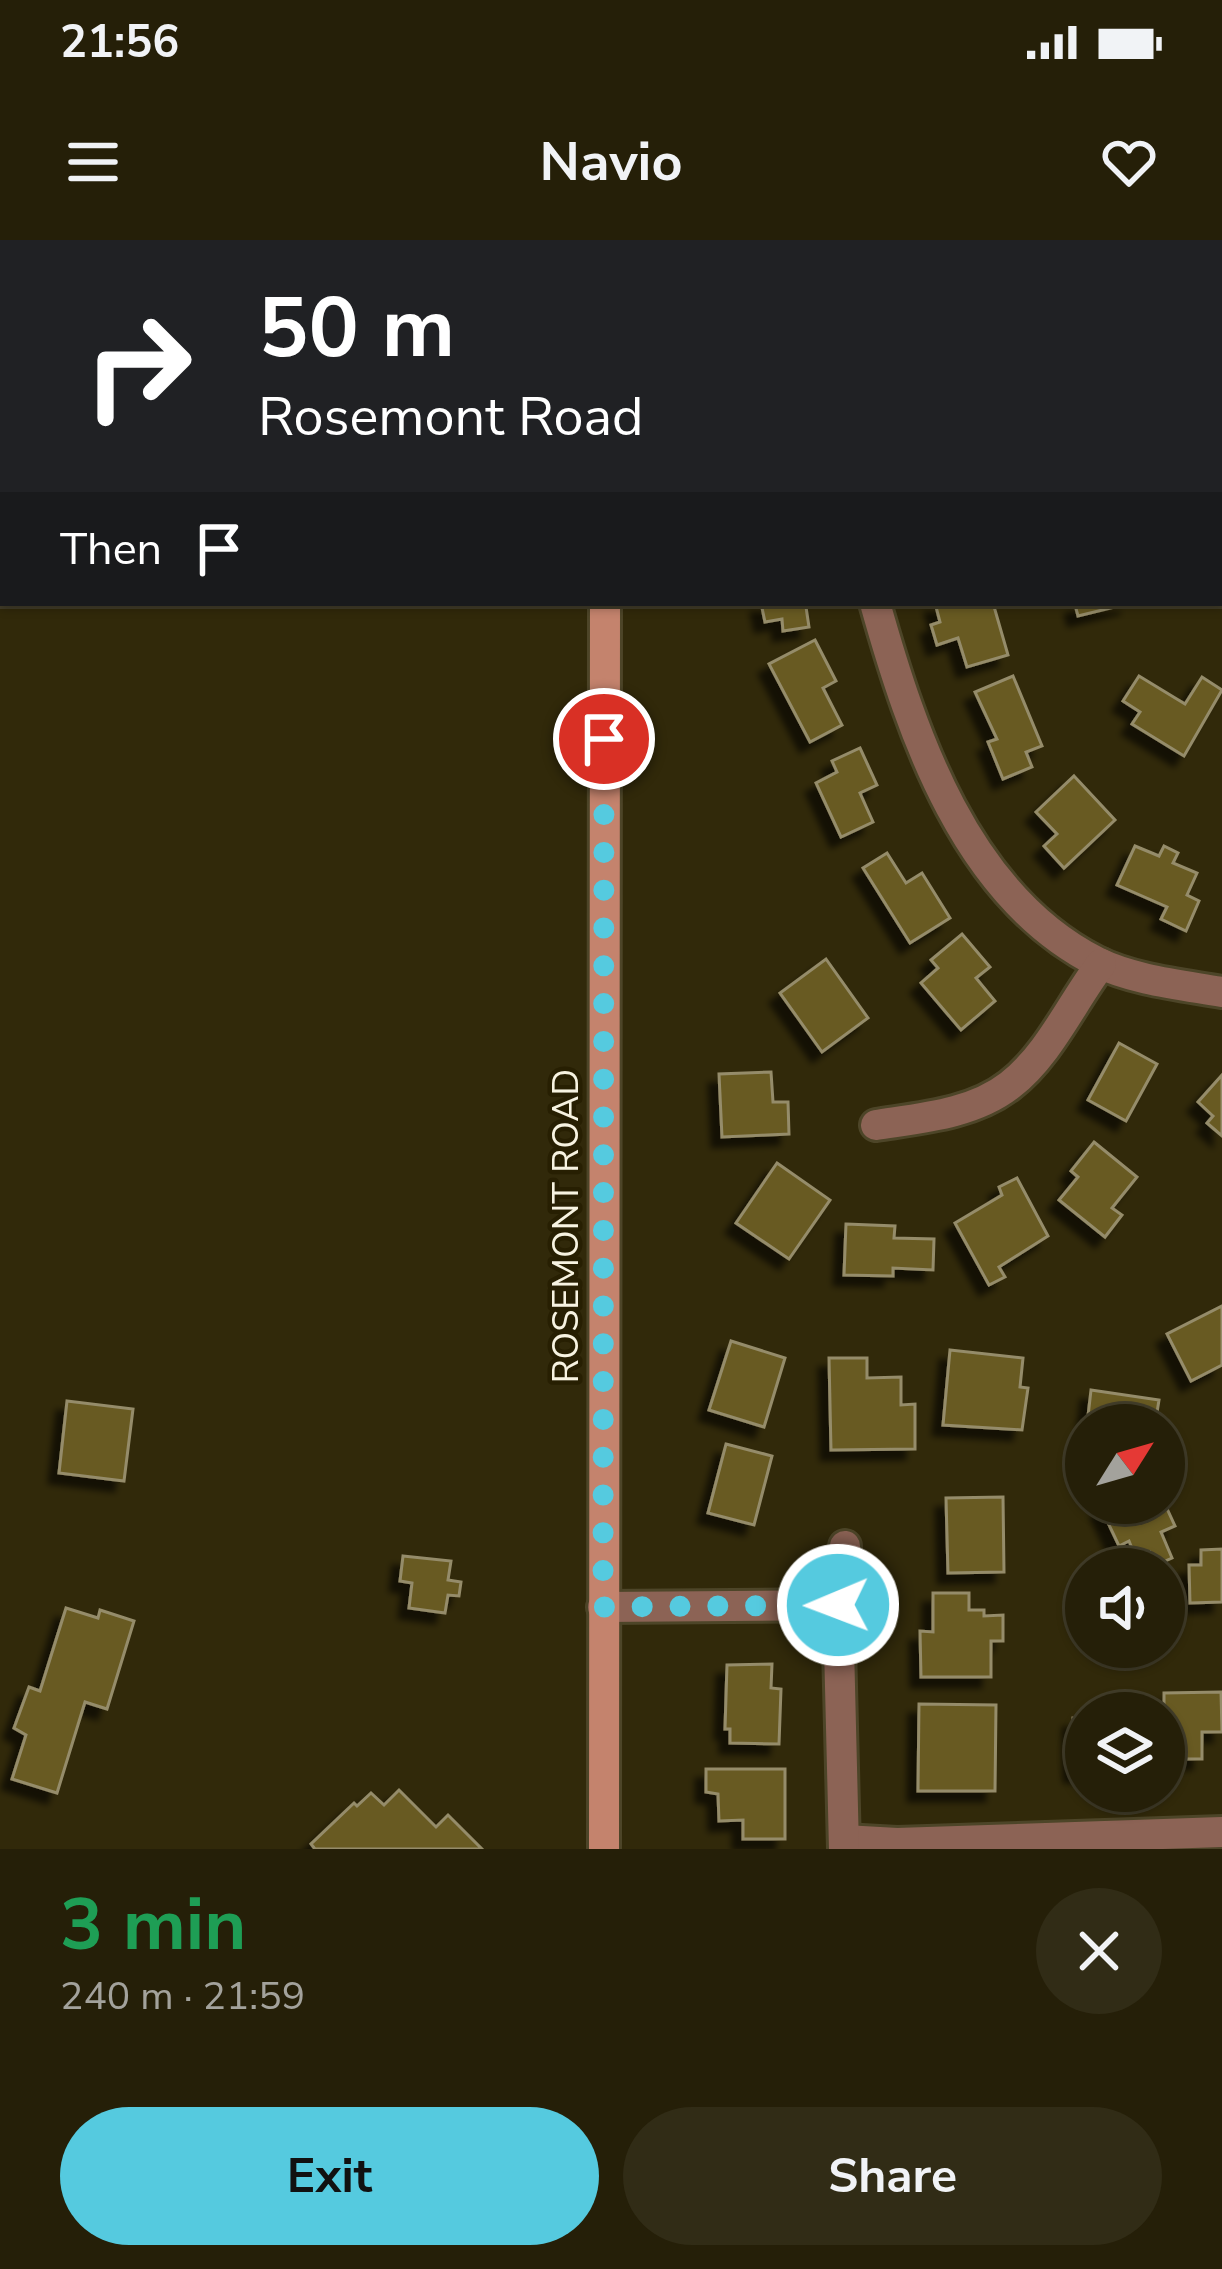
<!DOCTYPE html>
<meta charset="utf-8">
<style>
:root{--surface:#251f08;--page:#312c16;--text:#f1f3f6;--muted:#a3a29c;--line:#423d29;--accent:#55cadf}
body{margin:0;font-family:"Nunito Sans",sans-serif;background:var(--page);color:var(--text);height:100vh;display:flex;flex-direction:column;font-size:45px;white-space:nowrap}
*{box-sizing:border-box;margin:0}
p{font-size:39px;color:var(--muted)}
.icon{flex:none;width:66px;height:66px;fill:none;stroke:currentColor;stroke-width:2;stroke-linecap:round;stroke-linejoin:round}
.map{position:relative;height:1609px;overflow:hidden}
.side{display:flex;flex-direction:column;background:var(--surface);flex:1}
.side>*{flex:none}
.hud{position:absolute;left:0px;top:0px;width:1224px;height:366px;box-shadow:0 3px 9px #0004,0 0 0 3px var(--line);background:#202124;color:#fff;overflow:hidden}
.needle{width:78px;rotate:53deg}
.tools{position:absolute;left:1065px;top:1164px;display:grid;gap:24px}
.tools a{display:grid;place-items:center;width:120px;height:120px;border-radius:50%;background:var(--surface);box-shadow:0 3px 9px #0004,0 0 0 3px var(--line);font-size:60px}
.pin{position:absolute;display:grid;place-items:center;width:102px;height:102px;color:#fff;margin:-51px;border:6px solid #fff;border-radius:50%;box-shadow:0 3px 12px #0007}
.me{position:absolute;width:132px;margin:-66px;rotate:269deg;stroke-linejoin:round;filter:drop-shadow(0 0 9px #0008)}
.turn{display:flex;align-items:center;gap:42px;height:252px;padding:0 60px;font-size:54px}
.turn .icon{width:156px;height:156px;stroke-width:2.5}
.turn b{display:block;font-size:84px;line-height:102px}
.then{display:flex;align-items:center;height:114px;padding:0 60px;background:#0003;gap:24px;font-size:45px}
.round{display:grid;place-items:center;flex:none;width:126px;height:126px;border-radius:63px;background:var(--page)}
.summary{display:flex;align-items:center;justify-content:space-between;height:204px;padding:0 60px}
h1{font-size:72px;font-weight:700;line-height:90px;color:#1e9e55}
.action{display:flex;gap:24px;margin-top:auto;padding:24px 60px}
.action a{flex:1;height:138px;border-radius:72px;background:var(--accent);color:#111;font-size:48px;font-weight:700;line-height:138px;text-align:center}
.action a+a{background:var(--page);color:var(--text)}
.status{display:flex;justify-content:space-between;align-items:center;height:84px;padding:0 60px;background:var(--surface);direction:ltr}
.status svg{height:33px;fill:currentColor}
header{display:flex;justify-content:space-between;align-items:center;height:156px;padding:0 60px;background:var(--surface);font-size:54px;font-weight:700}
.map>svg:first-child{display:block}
.building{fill:#685a22;stroke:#958c6b;stroke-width:3;filter:url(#shadow)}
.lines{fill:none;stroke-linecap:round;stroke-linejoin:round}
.service-casing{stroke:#4d4528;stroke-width:21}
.minor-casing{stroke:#4d4528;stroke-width:36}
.secondary-casing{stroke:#4d4528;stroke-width:36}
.service{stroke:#8c6355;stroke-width:15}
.minor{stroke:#8c6355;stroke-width:30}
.secondary{stroke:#c4836d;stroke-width:30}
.route{stroke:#55cadf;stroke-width:21;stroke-dasharray:0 37.8}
.labels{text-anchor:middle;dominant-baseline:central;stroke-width:9;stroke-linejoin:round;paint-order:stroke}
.street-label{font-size:36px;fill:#f7f3e1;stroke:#271f02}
</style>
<div class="status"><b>21:56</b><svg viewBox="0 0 49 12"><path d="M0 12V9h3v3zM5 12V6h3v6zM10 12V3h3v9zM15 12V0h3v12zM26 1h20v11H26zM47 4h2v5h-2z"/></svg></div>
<header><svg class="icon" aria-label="menu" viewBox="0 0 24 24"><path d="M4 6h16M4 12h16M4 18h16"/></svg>Navio<svg class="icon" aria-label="heart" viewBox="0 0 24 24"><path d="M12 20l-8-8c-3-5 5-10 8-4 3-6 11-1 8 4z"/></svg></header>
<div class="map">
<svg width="1222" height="1609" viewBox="0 0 1222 1609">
<defs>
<filter id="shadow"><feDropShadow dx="-10" dy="10" stdDeviation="3" flood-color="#0009"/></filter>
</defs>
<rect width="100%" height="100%" fill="#31290a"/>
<g class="building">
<polygon points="761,363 813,363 814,366 806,367 809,387 783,391 782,379 765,382"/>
<polygon points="935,363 993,363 1008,415 967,427 958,398 937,405 931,385 940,382"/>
<polygon points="1081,363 1131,363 1078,376 1075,365"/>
<polygon points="815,400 836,441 823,448 842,485 810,502 769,424"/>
<polygon points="1013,436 1042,506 1026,512 1032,527 1003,539 988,502 997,499 975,452"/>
<polygon points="1139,436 1185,464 1202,437 1222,450 1184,516 1132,484 1140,472 1123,461"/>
<polygon points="860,508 877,545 860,553 873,582 841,597 816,543 837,532 832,521"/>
<polygon points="1074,536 1115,580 1064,628 1044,606 1057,594 1036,572"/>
<polygon points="1135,606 1159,616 1164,606 1178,613 1173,623 1197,633 1187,655 1199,661 1186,691 1161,679 1167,667 1117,645"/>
<polygon points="887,613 906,643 922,633 950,678 910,703 863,628"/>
<polygon points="962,694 990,727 976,738 995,761 961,790 921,743 938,728 931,720"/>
<polygon points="826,719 868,778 822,812 780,753"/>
<polygon points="1119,803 1157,824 1126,881 1088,860"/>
<polygon points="771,832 773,862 788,862 789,894 722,897 719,834"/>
<polygon points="1222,835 1222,896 1207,883 1213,876 1198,862"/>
<polygon points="1094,902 1137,937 1112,968 1122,975 1105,997 1059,960 1078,937 1071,931"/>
<polygon points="777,923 830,960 789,1019 736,983"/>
<polygon points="1017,938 1048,996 999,1027 1005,1037 989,1045 955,983 1002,955 999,947"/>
<polygon points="846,984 895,986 894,998 934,999 933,1030 893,1028 893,1036 844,1035"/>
<polygon points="1222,1066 1222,1125 1191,1141 1167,1094"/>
<polygon points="731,1101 785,1118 764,1187 709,1170"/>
<polygon points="950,1110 1023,1118 1020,1147 1028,1148 1022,1190 943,1185"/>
<polygon points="829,1118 867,1118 867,1138 901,1137 901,1165 915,1164 915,1209 831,1210"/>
<polygon points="1091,1150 1159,1160 1155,1185 1087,1185"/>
<polygon points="67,1161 133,1169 124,1241 59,1233"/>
<polygon points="726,1204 772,1216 754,1285 708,1273"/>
<polygon points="1003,1257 1004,1332 948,1333 946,1258"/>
<polygon points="1164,1262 1175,1286 1161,1292 1172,1318 1156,1325 1150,1312 1136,1318 1129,1301 1119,1306 1101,1268 1111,1263"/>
<polygon points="1222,1309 1222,1362 1190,1363 1189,1325 1201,1325 1201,1310"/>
<polygon points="403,1316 451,1321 448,1340 461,1342 459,1356 448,1355 445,1373 409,1368 412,1343 400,1341"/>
<polygon points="933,1353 969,1353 969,1370 984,1370 984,1376 1003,1375 1003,1401 991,1401 991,1437 921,1437 920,1391 933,1392"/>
<polygon points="66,1368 98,1378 100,1370 134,1381 107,1469 85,1462 57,1553 12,1539 26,1495 14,1488 29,1447 40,1451"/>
<polygon points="772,1424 771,1448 781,1449 779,1504 730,1503 730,1489 725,1489 727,1425"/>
<polygon points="1221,1452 1222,1492 1202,1492 1202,1519 1164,1519 1164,1453"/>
<polygon points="919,1464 996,1465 995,1551 918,1551"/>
<polygon points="1073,1478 1086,1478 1086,1532 1074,1532"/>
<polygon points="706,1529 785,1529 785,1599 743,1599 743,1580 719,1581 718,1554 706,1552"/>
<polygon points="399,1550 436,1587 448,1575 482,1609 315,1609 311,1604 354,1563 357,1566 371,1553 384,1565"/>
</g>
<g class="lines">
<g class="service-casing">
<polyline id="service" points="403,0 454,3"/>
</g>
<g class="minor-casing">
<g id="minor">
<polyline points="954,0 962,3"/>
<polyline points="923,3 924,0"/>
<polyline points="1221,280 1222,282"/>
<path d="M 875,363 C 912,495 966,656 1097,722 C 1133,740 1182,745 1222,752"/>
<path d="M 876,885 C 921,878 973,874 1010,845 C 1049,815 1072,762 1101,724"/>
<polyline points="603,1367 838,1365"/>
<polyline points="844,1600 897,1603 1222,1592"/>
<polyline points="844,1609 838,1365 845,1306"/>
</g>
</g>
<g class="secondary-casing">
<g id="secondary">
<polyline points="632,3 633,0"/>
<polyline points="604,1609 605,363"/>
</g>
</g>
<use href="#service" class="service"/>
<use href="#minor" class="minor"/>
<use href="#secondary" class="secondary"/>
</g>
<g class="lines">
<polyline class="route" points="604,499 603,1367 838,1365"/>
</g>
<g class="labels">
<g class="street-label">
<text transform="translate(566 986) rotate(-90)">ROSEMONT ROAD</text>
</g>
</g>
</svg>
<div class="tools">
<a><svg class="needle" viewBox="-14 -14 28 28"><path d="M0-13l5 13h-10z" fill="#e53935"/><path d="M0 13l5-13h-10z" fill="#a3a29c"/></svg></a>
<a><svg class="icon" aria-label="sound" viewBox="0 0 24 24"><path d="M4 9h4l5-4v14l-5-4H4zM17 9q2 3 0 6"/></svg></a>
<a><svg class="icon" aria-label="layers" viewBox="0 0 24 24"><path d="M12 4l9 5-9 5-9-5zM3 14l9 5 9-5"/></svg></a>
</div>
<div class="pin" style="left:604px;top:499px;background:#d93025"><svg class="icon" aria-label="arrive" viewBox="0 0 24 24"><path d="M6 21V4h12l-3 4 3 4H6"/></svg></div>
<svg class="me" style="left:838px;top:1365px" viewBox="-20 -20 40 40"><circle r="17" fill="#55cadf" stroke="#fff" stroke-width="3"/><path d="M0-11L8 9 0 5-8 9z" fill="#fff"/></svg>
<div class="hud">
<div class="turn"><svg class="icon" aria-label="right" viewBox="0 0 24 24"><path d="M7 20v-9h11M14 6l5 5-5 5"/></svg><div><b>50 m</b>Rosemont Road</div></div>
<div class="then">Then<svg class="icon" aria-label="arrive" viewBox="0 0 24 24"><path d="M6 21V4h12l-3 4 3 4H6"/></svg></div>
</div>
</div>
<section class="side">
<div class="summary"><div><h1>3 min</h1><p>240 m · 21:59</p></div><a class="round"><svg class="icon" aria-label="close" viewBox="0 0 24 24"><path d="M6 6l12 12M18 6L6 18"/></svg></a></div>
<div class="action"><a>Exit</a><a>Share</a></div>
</section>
